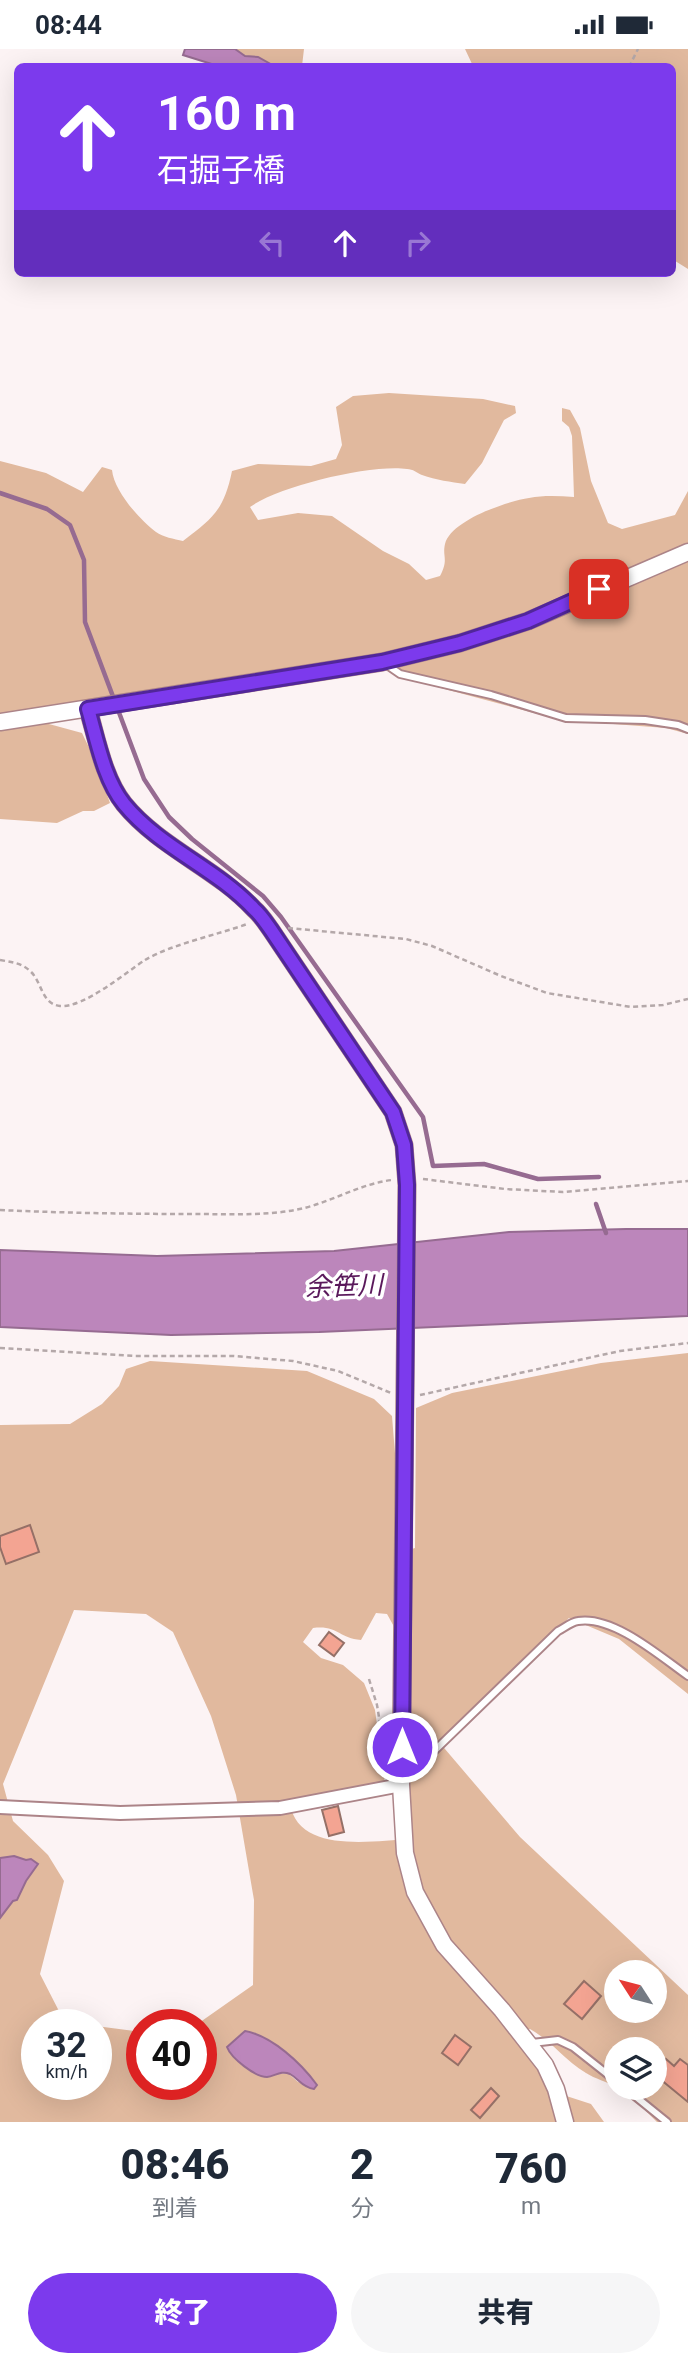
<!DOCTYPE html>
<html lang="ja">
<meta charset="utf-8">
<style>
:root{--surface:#fff;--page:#f6f6f7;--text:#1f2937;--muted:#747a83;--accent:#7c3aed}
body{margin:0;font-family:Roboto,"Noto Sans JP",sans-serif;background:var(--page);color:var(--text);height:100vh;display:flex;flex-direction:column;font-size:26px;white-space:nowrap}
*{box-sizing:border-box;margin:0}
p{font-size:23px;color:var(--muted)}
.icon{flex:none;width:38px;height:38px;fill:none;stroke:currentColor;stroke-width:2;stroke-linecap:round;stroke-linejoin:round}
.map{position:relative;height:2073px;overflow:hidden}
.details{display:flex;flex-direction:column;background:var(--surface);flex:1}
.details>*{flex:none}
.banner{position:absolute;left:14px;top:14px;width:662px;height:214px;border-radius:10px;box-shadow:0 7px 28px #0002;background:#7c3aed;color:#fff;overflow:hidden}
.needle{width:46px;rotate:306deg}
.fabs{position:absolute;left:604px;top:1911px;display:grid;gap:14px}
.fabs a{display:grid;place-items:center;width:63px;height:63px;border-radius:50%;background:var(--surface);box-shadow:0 7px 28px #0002;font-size:35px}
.speed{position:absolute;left:21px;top:1960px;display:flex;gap:14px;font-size:35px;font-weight:700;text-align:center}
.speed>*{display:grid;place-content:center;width:91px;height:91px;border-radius:50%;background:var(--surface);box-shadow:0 7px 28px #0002;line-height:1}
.speed small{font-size:18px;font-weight:400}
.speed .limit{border:10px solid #d22;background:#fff;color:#111}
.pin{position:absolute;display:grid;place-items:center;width:60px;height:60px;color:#fff;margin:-30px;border-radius:14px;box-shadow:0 4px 10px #0006}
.me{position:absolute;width:77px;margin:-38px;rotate:0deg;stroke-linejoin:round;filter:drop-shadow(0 0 5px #0008)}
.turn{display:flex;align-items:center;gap:24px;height:147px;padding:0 28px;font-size:32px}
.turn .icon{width:91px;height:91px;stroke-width:2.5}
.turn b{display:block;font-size:49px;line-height:60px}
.lanes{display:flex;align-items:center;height:66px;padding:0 28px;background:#0003;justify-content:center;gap:35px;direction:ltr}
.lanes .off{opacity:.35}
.eta{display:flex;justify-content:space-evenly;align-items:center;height:119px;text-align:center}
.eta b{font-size:42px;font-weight:800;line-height:49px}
.action{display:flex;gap:14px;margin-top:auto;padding:14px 28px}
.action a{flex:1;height:80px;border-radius:42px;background:var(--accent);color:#fff;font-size:28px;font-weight:800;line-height:80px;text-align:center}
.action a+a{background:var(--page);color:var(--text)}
.status{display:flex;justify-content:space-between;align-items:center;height:49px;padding:0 35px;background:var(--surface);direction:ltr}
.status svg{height:19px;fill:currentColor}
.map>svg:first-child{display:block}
.green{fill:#e1b99e;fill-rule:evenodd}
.water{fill:#bc86bb;stroke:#966b91;stroke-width:2}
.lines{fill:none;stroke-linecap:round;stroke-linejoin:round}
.stream{stroke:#966b91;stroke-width:4.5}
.building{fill:#f3a492;stroke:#957067;stroke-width:2}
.service-casing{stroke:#ac8488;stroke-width:10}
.minor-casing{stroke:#ac8488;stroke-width:16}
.tertiary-casing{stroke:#ac8488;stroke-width:19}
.path{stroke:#b4a8a9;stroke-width:2.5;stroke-dasharray:5 3.5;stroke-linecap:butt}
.service{stroke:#fff;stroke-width:6}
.minor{stroke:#fff;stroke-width:12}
.tertiary{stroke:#fff;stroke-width:16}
.route-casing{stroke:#51269a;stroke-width:18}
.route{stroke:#7c3aed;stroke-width:12}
.labels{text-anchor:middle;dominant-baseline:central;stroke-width:7;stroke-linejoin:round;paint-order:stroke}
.water-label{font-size:26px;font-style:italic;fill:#5a195b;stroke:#fff}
</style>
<div class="status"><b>08:44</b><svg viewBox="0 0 49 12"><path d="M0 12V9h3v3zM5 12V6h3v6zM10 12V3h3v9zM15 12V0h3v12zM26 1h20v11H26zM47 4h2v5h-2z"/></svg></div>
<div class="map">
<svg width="688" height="2073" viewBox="0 0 688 2073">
<rect width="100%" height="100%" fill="#fcf3f4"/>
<g class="green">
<polygon points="235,0 304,0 302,17 274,17 258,8 245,7"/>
<polygon points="465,0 688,0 688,220 672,210 672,18 473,17"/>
<path d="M 389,344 L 483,350 L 515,357 L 516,364 L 504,371 L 482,414 L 465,435 C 451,433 436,431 422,426 C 417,424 413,420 407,420 C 371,415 279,437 250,458 L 258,471 L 298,464 L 332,467 L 383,502 L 409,515 L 426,531 L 440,527 C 449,510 442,508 445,495 C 451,471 508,452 529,449 C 544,446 559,447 574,448 L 572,387 L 569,378 L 562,372 L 562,359 L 570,361 L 580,379 L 591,432 L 608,474 L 622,480 L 675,466 L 688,442 L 688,685 L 666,679 L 560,671 L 396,627 L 370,611 L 46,660 L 49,675 L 82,684 L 94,709 L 110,754 L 94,762 L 83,762 L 57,774 L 0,770 L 0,412 L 46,424 L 83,443 L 102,418 L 112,421 C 114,442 139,470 156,483 C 163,488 174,490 183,492 C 213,469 224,461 232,422 L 258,415 L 311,417 L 336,410 L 342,396 L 336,358 L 353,347 Z"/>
<path d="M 688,1304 L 688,1645 L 619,1590 L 569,1569 L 439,1693 L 520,1788 L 688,1946 L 688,2073 L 657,2073 L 643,2059 L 616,2039 L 654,2039 L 654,2000 L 616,2000 L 616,2039 C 607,2032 595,2030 586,2024 C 564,2011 553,1993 530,1980 L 514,1984 L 537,2015 L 551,2042 L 591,2055 L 604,2073 L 0,2073 L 0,1869 L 13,1852 L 17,1851 L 26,1832 L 38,1815 L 21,1809 L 0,1809 L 0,1376 L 70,1375 L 102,1355 L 119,1337 L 126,1320 L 150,1312 L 307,1322 L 374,1350 L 392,1367 L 399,1455 L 398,1504 L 415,1499 L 416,1359 L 452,1344 L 601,1314 ZM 74,1561 L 146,1565 L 173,1583 L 211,1667 L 236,1746 L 254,1851 L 253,1936 L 196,1976 L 201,1976 L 201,2035 L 142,2035 L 142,1983 L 96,1977 L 96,2035 L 37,2035 L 37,1976 L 85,1976 L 61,1966 L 40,1925 L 64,1832 L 48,1806 L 13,1772 L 3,1735 ZM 376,1564 L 387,1565 L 407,1601 L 409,1790 C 373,1792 297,1805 290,1754 L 385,1735 L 375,1661 L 364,1634 L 343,1616 L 321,1609 L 303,1593 L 313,1579 C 338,1576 338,1589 361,1591 ZM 616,1923 L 654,1923 L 654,1962 L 616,1962 ZM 227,1998 L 290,2008 L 301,2017 L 317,2036 L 298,2033 L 289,2025 L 279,2024 L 267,2028 C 254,2020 233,2013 227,1998 Z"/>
</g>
<g class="water">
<polygon points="185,0 235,0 245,7 258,8 274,17 218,17 183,6"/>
<polygon points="626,1180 688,1180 688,1267 319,1283 171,1286 0,1278 0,1201 157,1207 334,1202 509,1183"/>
<polygon points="14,1807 26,1811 31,1810 38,1815 26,1832 17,1851 13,1852 0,1869 0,1809"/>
<path d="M 245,1982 C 272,1987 301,2014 317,2036 L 314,2040 C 302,2038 299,2030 290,2025 C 281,2021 275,2027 267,2028 C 255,2028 231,2009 227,1998 Z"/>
</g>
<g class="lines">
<g class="stream">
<polyline points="0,444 47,460 70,476 84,511 85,573 144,730 169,768 192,790 263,847 281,868 423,1068 433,1117 484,1115 538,1130 599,1128"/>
<polyline points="596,1155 606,1184"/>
</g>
</g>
<g class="building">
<polygon points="30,1476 39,1503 6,1515 0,1498 0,1487"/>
<polygon points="329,1583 344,1594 334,1607 319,1596"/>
<polygon points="338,1757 344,1783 329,1787 322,1761"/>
<polygon points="584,1932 601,1947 582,1970 564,1955"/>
<polygon points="455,1986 471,1998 458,2016 442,2004"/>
<polygon points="666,2010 674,2017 680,2010 688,2016 688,2053 654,2025"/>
<polygon points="491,2039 499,2047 480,2069 471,2061"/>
</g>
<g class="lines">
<g class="service-casing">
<g id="service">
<polyline points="387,616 400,625 491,646 566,669 645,671 678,676 688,680"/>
<path d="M 402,1722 L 429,1707 L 558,1582 C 564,1579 571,1573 578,1572 C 613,1566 661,1608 688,1627"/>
<polyline points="532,1994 558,1991 573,1998 616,2032"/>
<polyline points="625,2039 667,2073"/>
</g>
</g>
<g class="minor-casing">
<polyline id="minor" points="0,1758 120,1764 280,1759 401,1736"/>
</g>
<g class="tertiary-casing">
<g id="tertiary">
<path d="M 88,660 C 97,691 104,730 124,755 C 160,799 216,819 254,860 C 261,866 266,874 271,881 L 393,1063 L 404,1096 L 407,1136 L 401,1736 L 405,1804 L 415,1843 L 444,1896 L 502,1961 L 545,2016 L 556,2040 L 565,2073"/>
<polyline points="0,673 382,613 460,594 528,572 688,503"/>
</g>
</g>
<g class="path">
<polyline points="629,18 638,0"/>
<polyline points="288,879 406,890 432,897 501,927 547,944 631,958 663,956 688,950"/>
<path d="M 0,911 C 11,913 22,914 30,922 C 42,932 41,955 60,957 C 84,959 125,924 145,911 C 172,895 217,886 247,875"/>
<polyline points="423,1130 505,1140 563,1143 688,1132"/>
<path d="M 0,1161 C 64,1164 129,1165 193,1165 C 227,1165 262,1167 295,1161 C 329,1155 358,1135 392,1131"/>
<polyline points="0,1299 135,1307 234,1307 293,1312 338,1322 391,1344"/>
<polyline points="420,1346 620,1302 688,1294"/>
<polyline points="369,1630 377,1656 385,1705"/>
</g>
<use href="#service" class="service"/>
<use href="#minor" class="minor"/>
<use href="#tertiary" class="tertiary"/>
</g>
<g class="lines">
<g class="route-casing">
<path id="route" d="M 402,1698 L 407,1136 L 404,1096 L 393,1063 L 271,881 C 266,874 261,866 254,860 C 216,819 160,799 124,755 C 104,730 97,691 88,660 L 382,613 L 460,594 L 528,572 L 599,540"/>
</g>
<use href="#route" class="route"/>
</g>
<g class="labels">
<g class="water-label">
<text transform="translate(344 1237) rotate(-2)">余笹川</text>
</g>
</g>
</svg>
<div class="fabs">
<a><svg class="needle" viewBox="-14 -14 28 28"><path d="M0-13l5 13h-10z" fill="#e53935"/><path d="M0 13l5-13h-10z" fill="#747a83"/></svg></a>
<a><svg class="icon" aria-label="layers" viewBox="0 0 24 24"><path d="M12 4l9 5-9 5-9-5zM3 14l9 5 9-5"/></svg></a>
</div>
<div class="speed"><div>32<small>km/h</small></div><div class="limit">40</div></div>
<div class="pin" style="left:599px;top:540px;background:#d93025"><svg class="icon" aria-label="arrive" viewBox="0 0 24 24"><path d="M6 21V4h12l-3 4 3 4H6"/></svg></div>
<svg class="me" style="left:402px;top:1698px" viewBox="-20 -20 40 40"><circle r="17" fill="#7c3aed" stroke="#fff" stroke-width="3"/><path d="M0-11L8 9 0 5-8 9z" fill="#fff"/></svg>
<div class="banner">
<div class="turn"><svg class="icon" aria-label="ahead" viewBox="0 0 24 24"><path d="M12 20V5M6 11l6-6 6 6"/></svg><div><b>160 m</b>石掘子橋</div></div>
<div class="lanes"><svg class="icon off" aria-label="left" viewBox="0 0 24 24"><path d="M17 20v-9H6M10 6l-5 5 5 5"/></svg><svg class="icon" aria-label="ahead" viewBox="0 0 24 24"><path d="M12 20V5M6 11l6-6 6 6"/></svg><svg class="icon off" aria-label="right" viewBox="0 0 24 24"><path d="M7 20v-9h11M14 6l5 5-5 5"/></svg></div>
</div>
</div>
<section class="details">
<div class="eta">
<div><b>08:46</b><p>到着</p></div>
<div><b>2</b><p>分</p></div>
<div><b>760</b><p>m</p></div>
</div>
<div class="action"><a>終了</a><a>共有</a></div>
</section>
